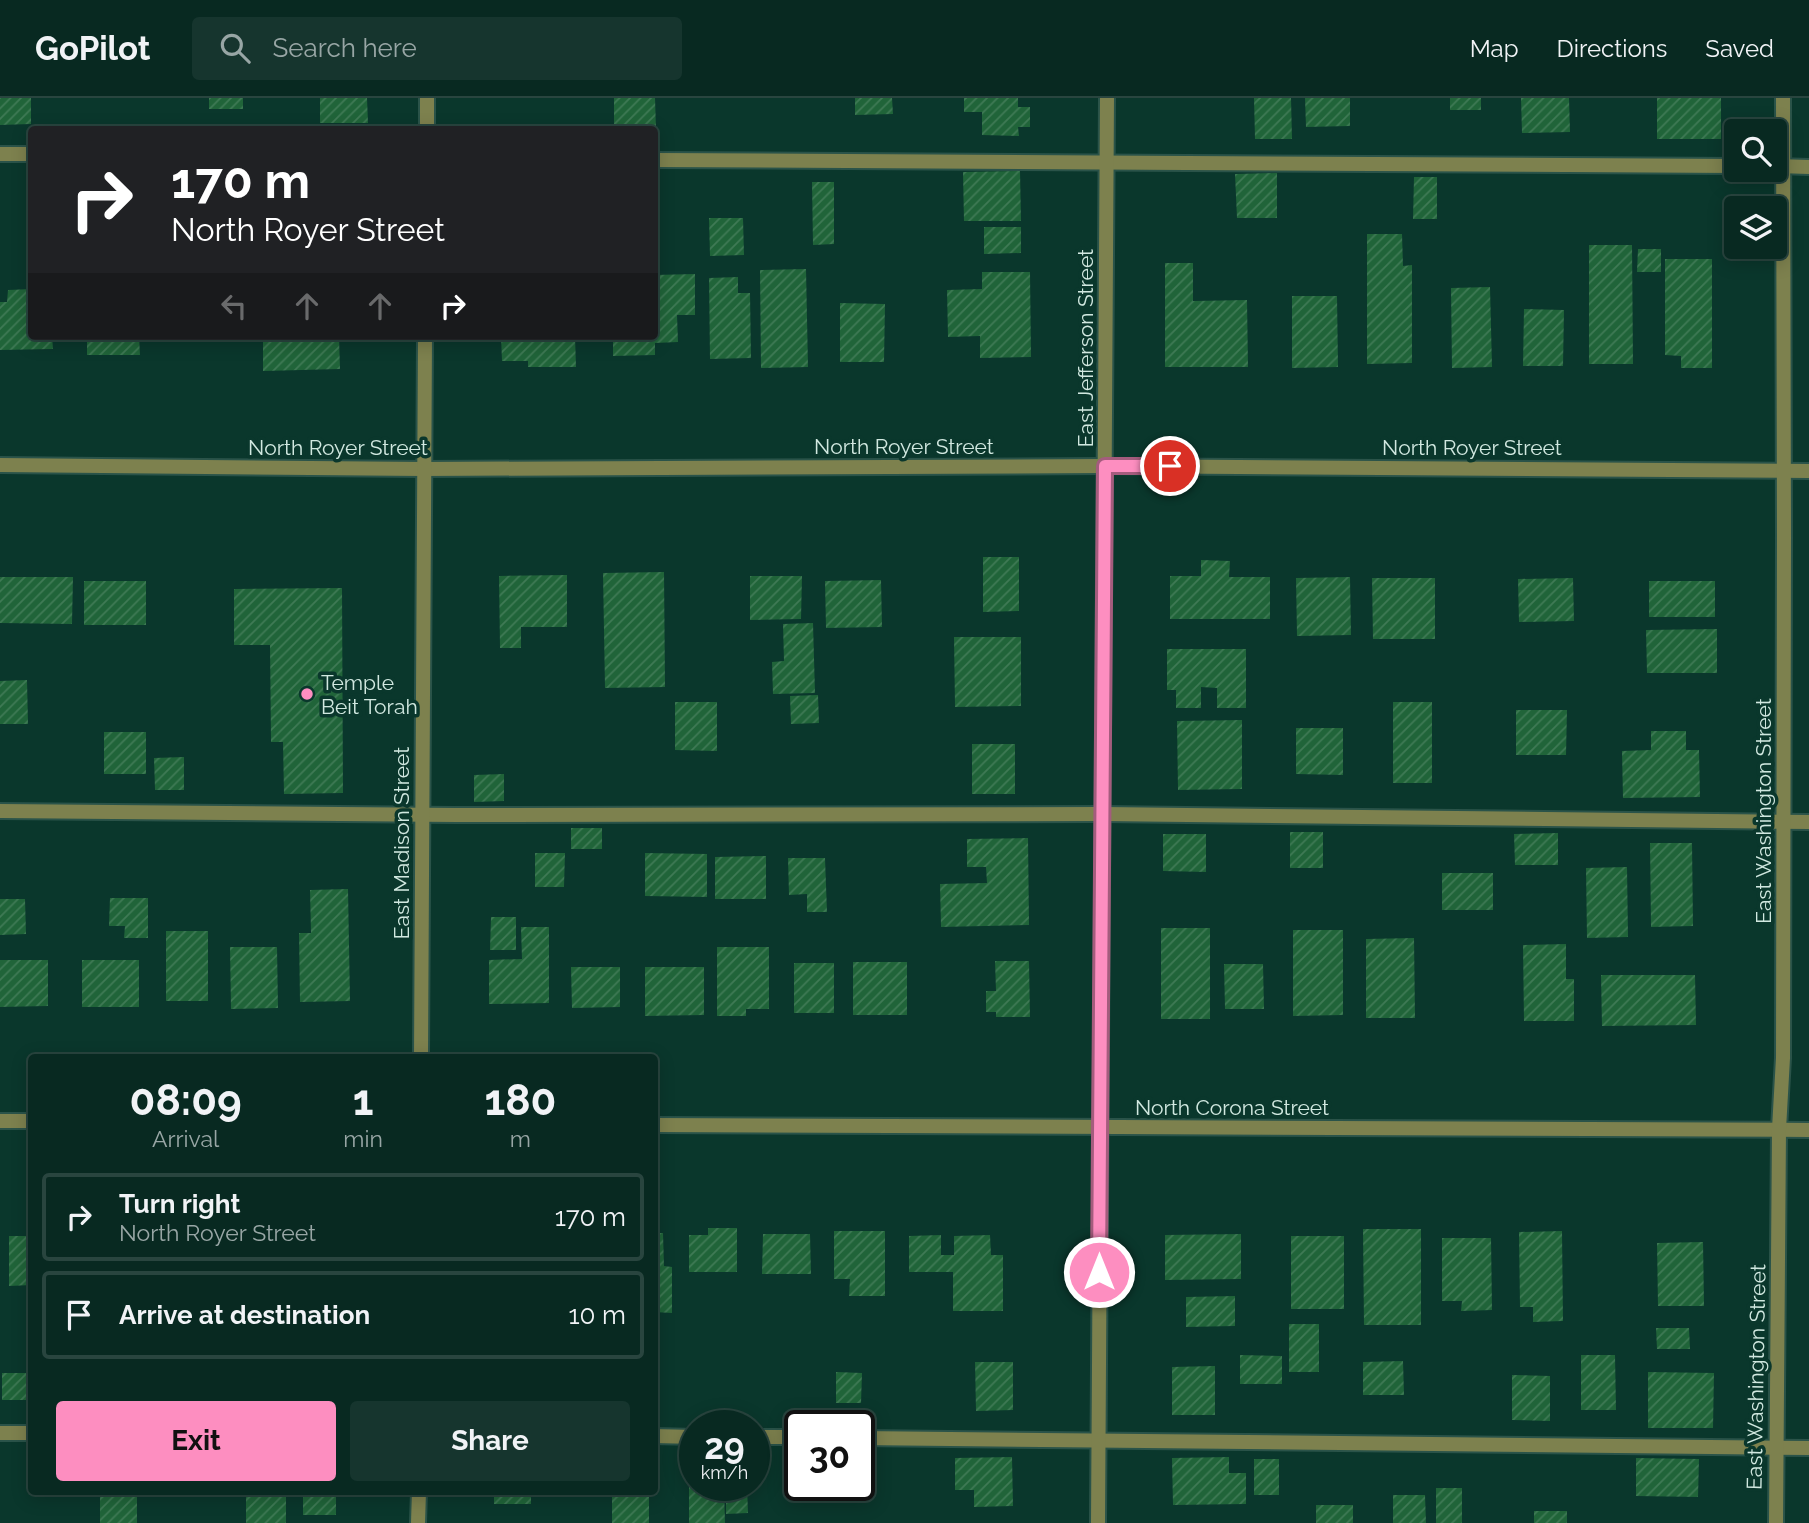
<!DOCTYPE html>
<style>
:root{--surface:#082921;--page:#16352e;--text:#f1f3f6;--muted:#98a6a5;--line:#29453f;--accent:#fd8ec0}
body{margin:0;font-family:Raleway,sans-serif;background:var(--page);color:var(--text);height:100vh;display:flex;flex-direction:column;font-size:26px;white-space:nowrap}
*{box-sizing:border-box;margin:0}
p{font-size:23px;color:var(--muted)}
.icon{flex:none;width:38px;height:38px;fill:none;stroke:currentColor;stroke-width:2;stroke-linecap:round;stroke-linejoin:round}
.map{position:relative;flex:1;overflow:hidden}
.drawer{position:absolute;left:28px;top:956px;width:630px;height:441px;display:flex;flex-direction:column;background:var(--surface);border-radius:7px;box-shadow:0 4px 18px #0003,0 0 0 2px var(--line)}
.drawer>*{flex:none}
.top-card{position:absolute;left:28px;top:28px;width:630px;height:214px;border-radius:7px;box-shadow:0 4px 18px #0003,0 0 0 2px var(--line);background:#202124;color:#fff;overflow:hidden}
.buttons{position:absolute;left:1724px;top:21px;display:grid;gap:14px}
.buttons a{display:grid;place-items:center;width:63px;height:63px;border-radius:7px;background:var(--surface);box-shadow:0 4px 18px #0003,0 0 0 2px var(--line);font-size:35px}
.speed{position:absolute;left:679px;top:1312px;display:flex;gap:14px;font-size:35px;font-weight:700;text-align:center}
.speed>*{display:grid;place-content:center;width:91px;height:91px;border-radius:50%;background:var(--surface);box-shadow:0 4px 18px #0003,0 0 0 2px var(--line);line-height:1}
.speed small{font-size:18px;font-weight:400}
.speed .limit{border:4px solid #111;border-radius:10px;background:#fff;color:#111}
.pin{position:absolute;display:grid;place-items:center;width:60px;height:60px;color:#fff;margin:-30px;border:4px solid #fff;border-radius:50%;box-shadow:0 2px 7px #0007}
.me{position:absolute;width:77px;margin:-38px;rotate:0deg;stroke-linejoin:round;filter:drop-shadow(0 0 5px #0008)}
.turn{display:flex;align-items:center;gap:24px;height:147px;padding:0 28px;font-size:32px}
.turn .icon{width:91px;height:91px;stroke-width:2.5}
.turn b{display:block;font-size:49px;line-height:60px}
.lanes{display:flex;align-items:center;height:66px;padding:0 28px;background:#0003;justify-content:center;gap:35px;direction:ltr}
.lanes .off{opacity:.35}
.eta{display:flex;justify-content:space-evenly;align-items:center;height:119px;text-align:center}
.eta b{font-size:42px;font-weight:700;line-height:49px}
.action{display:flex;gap:14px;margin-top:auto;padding:14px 28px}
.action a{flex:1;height:80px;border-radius:7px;background:var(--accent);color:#111;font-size:28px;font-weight:700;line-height:80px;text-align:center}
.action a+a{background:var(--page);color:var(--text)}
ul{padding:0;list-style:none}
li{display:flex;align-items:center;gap:21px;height:88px;margin:0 14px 10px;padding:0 14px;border:4px solid var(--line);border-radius:7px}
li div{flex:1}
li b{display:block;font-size:26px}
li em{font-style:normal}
header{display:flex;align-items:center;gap:42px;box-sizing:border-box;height:98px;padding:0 35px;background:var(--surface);border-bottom:2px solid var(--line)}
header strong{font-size:33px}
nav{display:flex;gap:38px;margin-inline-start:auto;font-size:24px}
.search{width:490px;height:63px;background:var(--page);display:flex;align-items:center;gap:18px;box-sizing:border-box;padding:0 24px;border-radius:7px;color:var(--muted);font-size:26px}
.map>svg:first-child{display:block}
.building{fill:url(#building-hatch)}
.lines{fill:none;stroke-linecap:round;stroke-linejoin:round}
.service-casing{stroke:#2a5349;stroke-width:18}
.minor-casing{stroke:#2a5349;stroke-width:18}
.service{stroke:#7d814e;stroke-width:14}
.minor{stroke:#7d814e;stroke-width:14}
.route-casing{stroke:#a45c7d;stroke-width:18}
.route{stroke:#fd8ec0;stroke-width:12}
.poi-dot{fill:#fd8ec0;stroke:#0a372c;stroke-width:2.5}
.labels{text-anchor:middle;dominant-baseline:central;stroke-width:7;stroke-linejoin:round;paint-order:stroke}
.street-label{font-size:21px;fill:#d1e8e0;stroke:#0a372c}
.poi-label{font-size:21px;fill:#d1e8e0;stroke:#0a372c;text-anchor:start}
</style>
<header>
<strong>GoPilot</strong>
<div class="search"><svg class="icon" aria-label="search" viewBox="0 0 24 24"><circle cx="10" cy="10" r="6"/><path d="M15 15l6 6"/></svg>Search here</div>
<nav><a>Map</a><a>Directions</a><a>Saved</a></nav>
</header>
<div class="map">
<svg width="1809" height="1425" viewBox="0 0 1809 1425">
<defs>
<pattern id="building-hatch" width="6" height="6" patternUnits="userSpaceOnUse" patternTransform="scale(1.75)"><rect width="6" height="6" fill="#206439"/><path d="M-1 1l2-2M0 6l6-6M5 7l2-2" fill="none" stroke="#3f7a55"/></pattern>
</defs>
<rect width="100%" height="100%" fill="#0a372c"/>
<g class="building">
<polygon points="0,0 31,0 31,26 0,27"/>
<rect x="209" y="0" width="34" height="11"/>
<polygon points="320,0 367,0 368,25 320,25"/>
<polygon points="614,0 655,0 656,32 614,32"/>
<polygon points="855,0 892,0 893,16 855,17"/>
<polygon points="964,0 1018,0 1018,9 1030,9 1030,29 1018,29 1019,38 982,37 982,14 964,14"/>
<polygon points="1254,0 1291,0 1292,41 1255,41"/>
<polygon points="1305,0 1350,0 1350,28 1306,29"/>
<rect x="1450" y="0" width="31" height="12"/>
<polygon points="1521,0 1569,0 1570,34 1522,35"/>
<rect x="1657" y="0" width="64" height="41"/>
<polygon points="1020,73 1021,123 964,123 963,74"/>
<polygon points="1277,75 1277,120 1237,120 1235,76"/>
<polygon points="1414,79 1437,79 1437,121 1413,121"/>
<polygon points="812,84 834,84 834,146 813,147"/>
<polygon points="709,120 743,120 744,157 710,158"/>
<polygon points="984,129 1021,129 1021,155 984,156"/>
<polygon points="1367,136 1402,136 1403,168 1412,167 1412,265 1367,266"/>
<polygon points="1589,147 1632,147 1633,266 1589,266"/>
<polygon points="1638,151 1661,151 1661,174 1637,174"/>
<polygon points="1665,161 1712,161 1712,270 1681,270 1681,258 1665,257"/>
<polygon points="1165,165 1193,165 1193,203 1247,202 1248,269 1165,269"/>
<polygon points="806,171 808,269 761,270 760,172"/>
<polygon points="982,174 1030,174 1031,259 980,260 980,238 948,239 947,192 982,191"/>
<polygon points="695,176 695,217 677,217 678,244 655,245 655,257 613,258 613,238 654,238 654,177"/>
<polygon points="738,179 738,195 750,195 751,260 710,261 709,180"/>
<polygon points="1490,189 1492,269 1452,270 1451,190"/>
<polygon points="32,191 32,238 52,238 53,251 0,252 0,204 7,204 8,192"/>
<polygon points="1292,198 1337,198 1338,269 1292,270"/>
<polygon points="840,205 885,206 884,264 840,264"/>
<polygon points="1524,211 1564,212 1563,268 1523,268"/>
<polygon points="87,238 139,238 140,257 87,257"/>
<rect x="158" y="238" width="68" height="4"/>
<polygon points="263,238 339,238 340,271 263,273"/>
<polygon points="501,238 575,238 576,269 528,269 528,263 502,263"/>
<polygon points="983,459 1019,459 1019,513 983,514"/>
<polygon points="1201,462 1230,463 1229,479 1270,479 1270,521 1170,521 1170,478 1201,478"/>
<polygon points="664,474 665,589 605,590 603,475"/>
<polygon points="567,477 567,529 521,529 521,550 500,550 499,478"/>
<polygon points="750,478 802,478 801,521 750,522"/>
<polygon points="0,479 73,479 72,526 0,525"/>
<polygon points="1350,479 1351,537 1297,538 1296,480"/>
<polygon points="1372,480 1435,480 1435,541 1373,541"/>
<polygon points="1573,480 1574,523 1519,524 1518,481"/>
<polygon points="881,482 882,529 826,530 825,483"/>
<rect x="84" y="483" width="62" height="44"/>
<rect x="1649" y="483" width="66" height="36"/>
<polygon points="342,490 343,695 284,696 283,644 271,644 270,547 234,547 234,491"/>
<polygon points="813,525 815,595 773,596 772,564 784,563 783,526"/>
<polygon points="1717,531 1717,575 1647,575 1646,532"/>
<polygon points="954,539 1021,539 1021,608 955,609"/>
<polygon points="1167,551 1246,551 1246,610 1217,610 1217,590 1201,589 1201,610 1176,610 1176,592 1167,592"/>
<polygon points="27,582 28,626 0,626 0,583"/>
<polygon points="818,597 819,625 791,626 790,598"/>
<polygon points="675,604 717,604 717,653 675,652"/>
<rect x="1393" y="604" width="39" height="81"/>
<polygon points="1516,612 1567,612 1566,657 1516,657"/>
<polygon points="1242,622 1242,691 1178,692 1177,623"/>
<polygon points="1296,630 1343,630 1343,677 1296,676"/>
<polygon points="1651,633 1686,633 1686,652 1699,652 1700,699 1623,700 1622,653 1651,652"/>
<rect x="104" y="634" width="42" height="42"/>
<rect x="972" y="646" width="43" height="50"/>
<polygon points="184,659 184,692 155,692 154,660"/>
<polygon points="504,676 504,703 474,704 474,677"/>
<rect x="571" y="730" width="31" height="21"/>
<rect x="1290" y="734" width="33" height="36"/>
<polygon points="1558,735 1558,767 1515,767 1514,736"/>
<polygon points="1163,736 1206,736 1206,774 1163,773"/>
<polygon points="1028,740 1029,827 941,829 940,786 987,785 986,769 967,769 967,741"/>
<polygon points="1650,745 1692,745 1693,828 1651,829"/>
<polygon points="535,755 565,755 564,789 535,789"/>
<polygon points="645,755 707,756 707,799 645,798"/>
<polygon points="766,758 766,801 715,801 715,759"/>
<polygon points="788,760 825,760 827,814 807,814 807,796 789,797"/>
<polygon points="1627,769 1628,839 1587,840 1586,770"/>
<rect x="1442" y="775" width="51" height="37"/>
<polygon points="348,791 350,903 300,904 299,835 311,835 310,792"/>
<polygon points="110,800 148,800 148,840 124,840 125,828 109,828"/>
<polygon points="0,801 25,801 26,836 0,837"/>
<polygon points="491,819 516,819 516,852 490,852"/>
<polygon points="521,829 549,829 549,905 489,906 489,862 522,861"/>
<rect x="1161" y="830" width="49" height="91"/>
<polygon points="1293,832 1343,832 1343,917 1293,918"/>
<rect x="166" y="833" width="42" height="70"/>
<polygon points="1414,840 1415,920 1366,920 1366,841"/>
<polygon points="1566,846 1566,881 1574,881 1574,923 1524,923 1523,847"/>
<polygon points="230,849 277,849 278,910 231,911"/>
<polygon points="717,849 769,849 769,911 746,911 746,918 717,918"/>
<polygon points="0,862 48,862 48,908 0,909"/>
<rect x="82" y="862" width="57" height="47"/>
<polygon points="995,863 1029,863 1030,919 996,919 996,914 986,914 986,893 996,893"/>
<rect x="853" y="864" width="54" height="53"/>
<rect x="794" y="865" width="40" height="50"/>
<polygon points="1224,866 1263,866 1264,911 1225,911"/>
<polygon points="571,869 620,869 620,909 572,910"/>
<polygon points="645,869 704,869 704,917 645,918"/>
<polygon points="1601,877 1695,877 1696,927 1602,928"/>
<polygon points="708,1130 737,1130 737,1174 689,1174 689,1137 708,1137"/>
<polygon points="1363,1131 1421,1131 1421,1227 1364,1227"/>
<polygon points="834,1133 885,1133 885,1198 849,1198 850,1181 834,1181"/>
<polygon points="1562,1133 1563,1223 1533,1224 1533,1209 1520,1209 1519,1134"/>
<polygon points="654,1135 663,1135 664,1168 672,1169 672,1215 654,1214"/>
<polygon points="763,1136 810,1136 811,1176 762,1176"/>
<polygon points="1241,1136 1241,1181 1165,1182 1165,1137"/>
<polygon points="941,1137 941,1157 954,1157 954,1138 990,1137 991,1157 1003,1157 1003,1213 953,1213 953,1174 909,1174 909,1138"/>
<polygon points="9,1138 32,1138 32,1187 9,1188"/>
<rect x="1291" y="1138" width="53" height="73"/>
<polygon points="1442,1140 1491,1140 1492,1212 1461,1213 1462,1203 1442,1203"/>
<polygon points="1703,1144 1704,1208 1658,1208 1657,1145"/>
<polygon points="1235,1198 1235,1228 1186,1229 1186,1199"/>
<rect x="1289" y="1226" width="30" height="48"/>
<polygon points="1656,1230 1689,1230 1690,1251 1657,1251"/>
<polygon points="1240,1257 1282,1258 1282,1286 1240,1286"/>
<polygon points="1581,1257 1615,1257 1616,1312 1581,1312"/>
<polygon points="1403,1263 1404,1297 1363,1297 1363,1264"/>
<polygon points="975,1264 1013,1264 1013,1312 976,1313"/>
<polygon points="1215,1268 1215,1317 1172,1317 1172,1269"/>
<polygon points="836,1274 862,1275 861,1305 836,1305"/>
<polygon points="1648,1274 1714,1275 1713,1330 1648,1330"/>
<rect x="2" y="1275" width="30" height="27"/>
<polygon points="1512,1277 1550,1278 1550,1323 1512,1322"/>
<polygon points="1012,1359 1013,1408 974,1409 974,1392 955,1392 955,1360"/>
<polygon points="1229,1359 1229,1375 1246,1375 1246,1406 1173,1407 1172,1360"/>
<polygon points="1636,1360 1699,1361 1698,1399 1636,1398"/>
<rect x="1254" y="1361" width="25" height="36"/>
<polygon points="689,1385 695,1385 695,1388 724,1388 725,1425 689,1425"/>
<polygon points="726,1388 747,1388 748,1415 726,1416"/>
<rect x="1436" y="1390" width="26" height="35"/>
<rect x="100" y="1393" width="37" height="32"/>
<rect x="246" y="1393" width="40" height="32"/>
<rect x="303" y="1393" width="33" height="24"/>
<rect x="494" y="1393" width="37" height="13"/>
<rect x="612" y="1393" width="37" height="32"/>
<polygon points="1393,1397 1425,1397 1426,1425 1393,1425"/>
<rect x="1316" y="1407" width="37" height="18"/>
<rect x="1534" y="1413" width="33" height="12"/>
</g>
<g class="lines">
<g class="service-casing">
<g id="service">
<polyline points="0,56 32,56"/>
<polyline points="654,62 1736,68"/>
<polyline points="1774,68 1809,69"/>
<polyline points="0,713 455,717 1103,716 1809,724"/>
<polyline points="0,1335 32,1335"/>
<polyline points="654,1338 695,1339"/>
<polyline points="754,1339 800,1339"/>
<polyline points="859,1340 1809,1350"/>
</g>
</g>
<g class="minor-casing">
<g id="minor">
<polyline points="427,0 427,32"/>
<polyline points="0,367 423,371 1105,368 1809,373"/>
<polyline points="421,959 425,238"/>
<polyline points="0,1023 32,1023"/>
<polyline points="654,1027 1809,1032"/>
<polyline points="418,1425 419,1393"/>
<polyline points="1098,1425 1107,0"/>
<polyline points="1776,1425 1779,1031 1783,960 1784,439 1783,0"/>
</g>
</g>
<use href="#service" class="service"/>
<use href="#minor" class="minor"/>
</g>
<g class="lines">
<g class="route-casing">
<polyline id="route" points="1099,1174 1105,368 1170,368"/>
</g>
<use href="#route" class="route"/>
</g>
<circle class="poi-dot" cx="307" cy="596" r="7"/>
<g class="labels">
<g class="street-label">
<text transform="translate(1085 250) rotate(-90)">East Jefferson Street</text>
<text x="904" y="348">North Royer Street</text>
<text x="338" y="349">North Royer Street</text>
<text x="1472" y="349">North Royer Street</text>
<text transform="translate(1763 713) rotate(-90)">East Washington Street</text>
<text transform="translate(401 745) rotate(-90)">East Madison Street</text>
<text x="1232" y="1009">North Corona Street</text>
<text transform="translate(1756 1279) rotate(-89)">East Washington Street</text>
</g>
<g class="poi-label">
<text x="321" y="584">Temple<tspan x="321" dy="24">Beit Torah</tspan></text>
</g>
</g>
</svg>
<div class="buttons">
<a><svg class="icon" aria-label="search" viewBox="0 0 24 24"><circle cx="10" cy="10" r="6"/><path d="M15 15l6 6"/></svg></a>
<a><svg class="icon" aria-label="layers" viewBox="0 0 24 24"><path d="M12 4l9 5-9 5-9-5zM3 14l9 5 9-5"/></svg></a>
</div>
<div class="speed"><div>29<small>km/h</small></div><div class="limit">30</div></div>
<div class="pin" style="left:1170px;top:368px;background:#d93025"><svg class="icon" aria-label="arrive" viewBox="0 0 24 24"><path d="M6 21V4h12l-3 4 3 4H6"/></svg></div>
<svg class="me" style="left:1099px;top:1174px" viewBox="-20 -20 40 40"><circle r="17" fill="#fd8ec0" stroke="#fff" stroke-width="3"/><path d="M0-11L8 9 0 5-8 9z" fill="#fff"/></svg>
<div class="top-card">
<div class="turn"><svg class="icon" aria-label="right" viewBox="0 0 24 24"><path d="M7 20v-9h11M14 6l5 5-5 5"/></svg><div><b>170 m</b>North Royer Street</div></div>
<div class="lanes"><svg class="icon off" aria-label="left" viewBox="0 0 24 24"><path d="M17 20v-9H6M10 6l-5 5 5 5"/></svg><svg class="icon off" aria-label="ahead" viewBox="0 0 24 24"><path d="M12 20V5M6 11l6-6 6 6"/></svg><svg class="icon off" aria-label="ahead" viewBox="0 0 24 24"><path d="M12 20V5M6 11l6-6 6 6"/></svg><svg class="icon" aria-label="right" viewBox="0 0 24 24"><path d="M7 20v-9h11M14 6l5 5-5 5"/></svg></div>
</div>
<section class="drawer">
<div class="eta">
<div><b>08:09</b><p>Arrival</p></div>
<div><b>1</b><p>min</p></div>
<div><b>180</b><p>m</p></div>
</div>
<ul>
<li><svg class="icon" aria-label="right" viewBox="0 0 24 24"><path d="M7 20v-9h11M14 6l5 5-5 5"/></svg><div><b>Turn right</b><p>North Royer Street</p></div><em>170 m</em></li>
<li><svg class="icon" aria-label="arrive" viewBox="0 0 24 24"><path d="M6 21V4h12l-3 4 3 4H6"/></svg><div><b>Arrive at destination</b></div><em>10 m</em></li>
</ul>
<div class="action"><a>Exit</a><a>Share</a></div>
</section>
</div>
